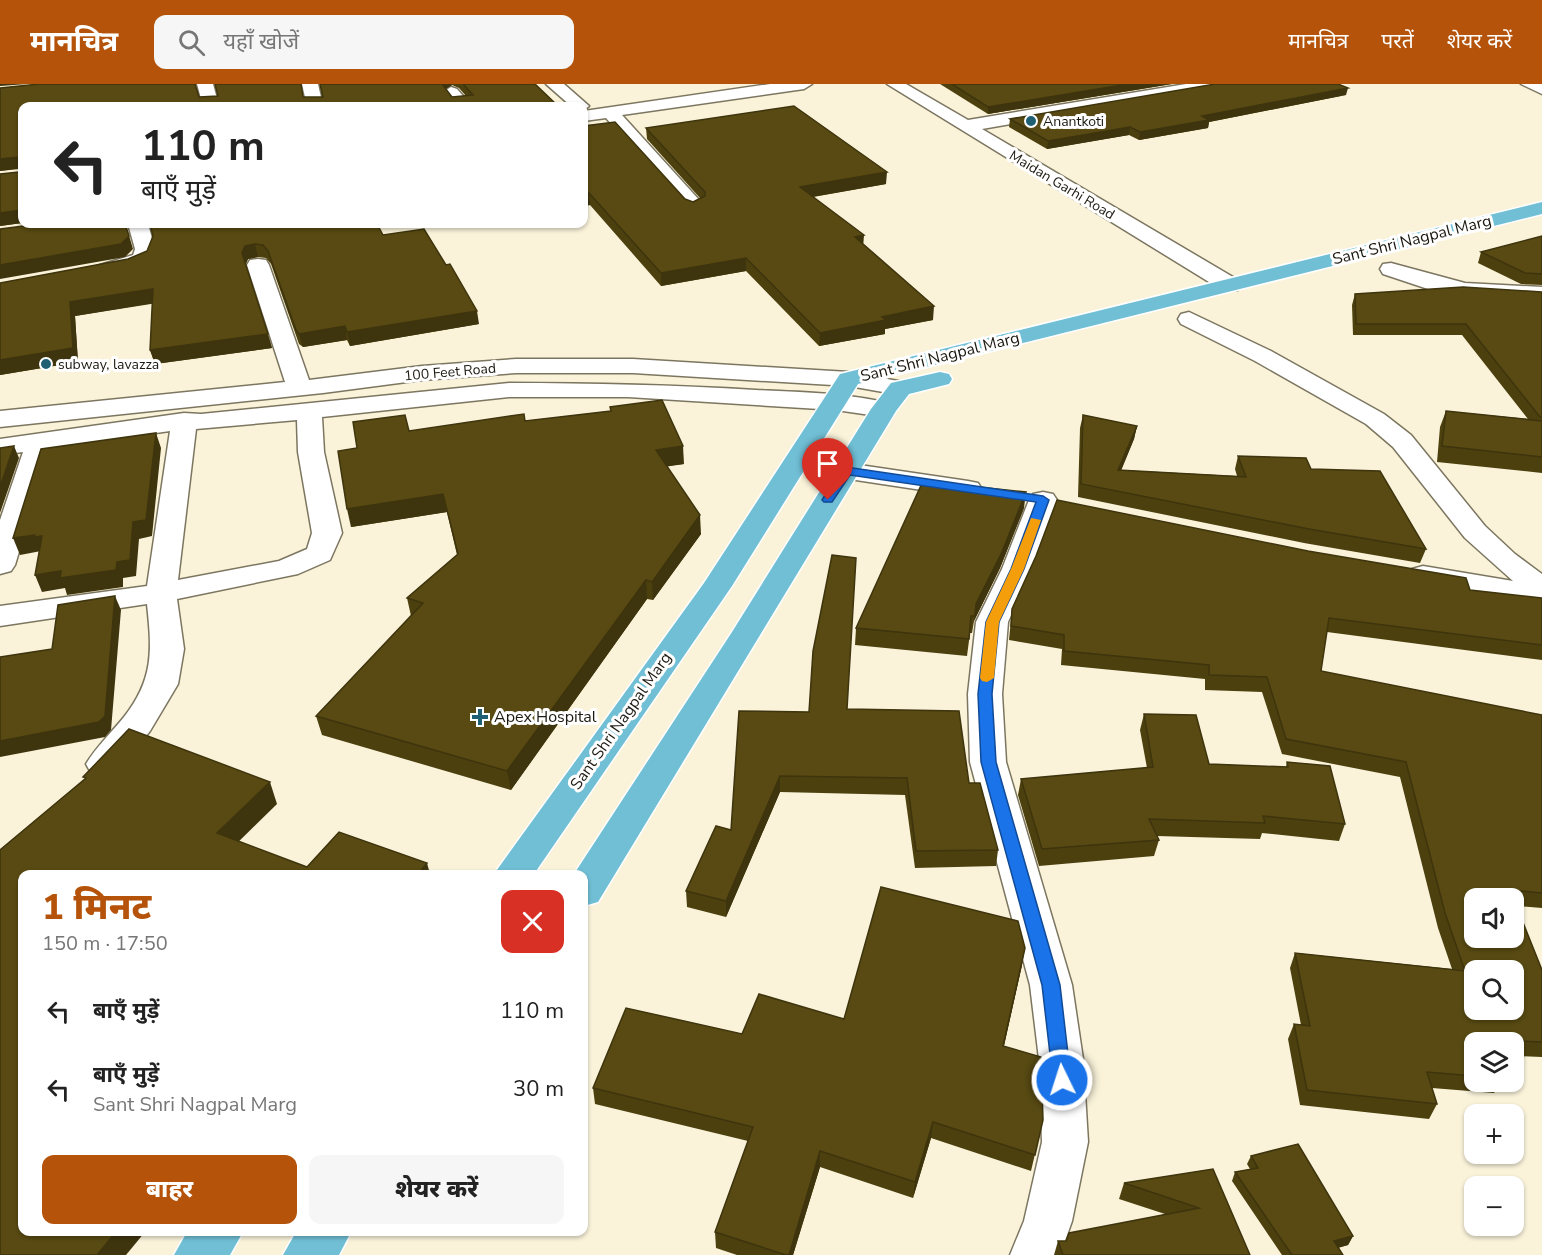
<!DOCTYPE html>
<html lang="hi">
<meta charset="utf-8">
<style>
:root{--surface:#fff;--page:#f6f6f6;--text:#222;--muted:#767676;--accent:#b45309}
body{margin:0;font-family:"Nunito Sans","Noto Sans Devanagari",sans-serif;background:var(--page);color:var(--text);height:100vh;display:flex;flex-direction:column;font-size:22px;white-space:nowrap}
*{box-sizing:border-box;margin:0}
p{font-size:20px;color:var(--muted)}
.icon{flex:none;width:33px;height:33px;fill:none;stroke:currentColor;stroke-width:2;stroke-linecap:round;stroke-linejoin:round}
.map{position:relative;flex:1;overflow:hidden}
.sheet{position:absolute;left:18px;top:786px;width:570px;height:366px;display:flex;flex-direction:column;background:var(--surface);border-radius:12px;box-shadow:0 2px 4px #0004}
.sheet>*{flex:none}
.hud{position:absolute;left:18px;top:18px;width:570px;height:126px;border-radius:12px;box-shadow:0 2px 4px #0004;background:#fff;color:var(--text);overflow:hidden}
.buttons{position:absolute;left:1464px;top:804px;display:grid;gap:12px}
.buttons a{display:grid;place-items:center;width:60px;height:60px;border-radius:12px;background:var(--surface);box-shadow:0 2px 4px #0004;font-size:30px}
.pin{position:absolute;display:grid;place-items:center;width:51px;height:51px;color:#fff;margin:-62px -26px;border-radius:50% 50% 50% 0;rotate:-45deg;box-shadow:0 0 6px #0007}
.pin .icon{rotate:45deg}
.me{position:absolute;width:66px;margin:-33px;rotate:356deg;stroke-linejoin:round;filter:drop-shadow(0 0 4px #0008)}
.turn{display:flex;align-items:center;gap:21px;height:126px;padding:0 24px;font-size:27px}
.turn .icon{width:78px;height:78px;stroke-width:2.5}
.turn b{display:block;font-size:42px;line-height:51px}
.round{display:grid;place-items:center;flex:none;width:63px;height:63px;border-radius:12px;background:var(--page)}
.overview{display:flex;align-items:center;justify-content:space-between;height:102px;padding:0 24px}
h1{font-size:36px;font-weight:800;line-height:45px;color:var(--accent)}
.cta{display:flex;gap:12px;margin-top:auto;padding:12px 24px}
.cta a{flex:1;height:69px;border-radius:12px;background:var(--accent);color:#fff;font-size:24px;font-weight:800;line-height:69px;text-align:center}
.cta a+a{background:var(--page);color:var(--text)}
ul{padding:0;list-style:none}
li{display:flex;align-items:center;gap:18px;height:78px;padding:0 24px}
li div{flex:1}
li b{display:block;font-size:22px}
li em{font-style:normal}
header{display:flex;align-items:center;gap:36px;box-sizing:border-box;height:84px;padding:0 30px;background:var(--accent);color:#fff}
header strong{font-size:28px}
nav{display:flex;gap:33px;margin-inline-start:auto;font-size:21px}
.search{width:420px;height:54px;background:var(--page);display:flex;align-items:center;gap:15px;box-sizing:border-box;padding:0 21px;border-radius:12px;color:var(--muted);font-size:22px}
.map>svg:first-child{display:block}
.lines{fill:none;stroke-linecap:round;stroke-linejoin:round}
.minor-casing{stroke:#7c7660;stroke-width:3}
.major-casing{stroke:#fff;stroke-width:3}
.minor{fill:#fff;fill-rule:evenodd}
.major{fill:#71bfd5;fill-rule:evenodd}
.wall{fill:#4c400f;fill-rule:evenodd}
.shaded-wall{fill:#3e340d}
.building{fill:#584a12;stroke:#3e340d;stroke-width:1.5;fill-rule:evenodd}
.route{fill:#1a73e8;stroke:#114b97;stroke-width:1.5}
.slow{fill:#f59e0b}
.poi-dot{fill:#1e5f74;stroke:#fff;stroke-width:2}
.labels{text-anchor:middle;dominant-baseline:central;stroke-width:6;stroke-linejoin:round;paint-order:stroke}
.far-poi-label{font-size:14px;fill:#1b1910;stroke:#fff;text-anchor:start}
.far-street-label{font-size:14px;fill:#1b1910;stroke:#fff}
.street-label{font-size:16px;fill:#1b1910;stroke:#fff}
.poi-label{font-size:16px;fill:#1b1910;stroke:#fff;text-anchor:start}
</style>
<header>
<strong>मानचित्र</strong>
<div class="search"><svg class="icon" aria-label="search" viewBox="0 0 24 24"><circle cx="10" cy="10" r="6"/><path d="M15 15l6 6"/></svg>यहाँ खोजें</div>
<nav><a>मानचित्र</a><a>परतें</a><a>शेयर करें</a></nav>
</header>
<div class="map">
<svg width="1542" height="1171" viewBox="0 0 1542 1171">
<rect width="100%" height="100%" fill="#faf3da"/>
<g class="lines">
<g class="minor-casing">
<g id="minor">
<polygon points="197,0 213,0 219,22 203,22"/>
<polygon points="302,0 318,0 323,22 307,22"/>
<polygon points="546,0 564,0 589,22 584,26 584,22 571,22"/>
<polygon points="770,0 812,0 804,5 622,31 701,118 704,122 694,128 687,126 606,34 584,37 584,27"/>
<polygon points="887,0 906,0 968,36 1186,0 1223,0 1215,5 982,45 1238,196 1241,201 1238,206 1222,206"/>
<polygon points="1521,0 1542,0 1542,10"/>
<polygon points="451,3 457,5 472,22 455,22 443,8"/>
<path d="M 128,140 L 148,140 L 155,165 L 154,174 C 145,187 115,194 100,191 L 97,186 L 100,181 L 133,171 L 135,165 Z"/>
<polygon points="258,175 266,176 269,181 309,296 422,282 516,275 633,275 849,288 909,299 912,304 909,309 900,311 849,302 633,289 516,289 422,296 323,309 0,343 0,327 285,298 247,181 250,176"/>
<polygon points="1391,179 1465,199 1542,203 1542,217 1465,213 1431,206 1383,190 1380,185 1383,180"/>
<polygon points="1189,228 1271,267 1384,330 1411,351 1485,442 1515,470 1542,490 1542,520 1412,497 1408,491 1412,485 1423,482 1513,497 1465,454 1393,363 1366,340 1255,277 1181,240 1178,235 1181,230"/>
<path d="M 509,299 C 592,299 674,301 756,306 C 802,308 849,309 893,320 L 897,325 L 893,330 L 884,333 L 836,326 L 628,313 L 509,313 L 322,333 L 324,368 L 342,449 L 330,476 L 298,490 L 177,515 L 184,565 L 178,600 L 150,647 L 117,689 L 104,692 L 91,689 L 86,680 C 96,663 111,649 124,633 C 154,595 152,566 147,520 L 0,542 L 0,522 L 147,502 L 170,347 L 50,364 L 15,481 L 11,487 L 0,490 L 0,436 L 23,368 L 0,371 L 0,355 L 184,329 L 201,330 ZM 297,336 L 298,368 L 312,449 L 307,465 L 279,477 L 178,496 L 196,345 Z"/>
<polygon points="846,379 968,397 978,399 982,405 978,411 968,413 836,393 832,387 836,381"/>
<polygon points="1043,408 1053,410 1057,416 1032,485 1008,538 1002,610 1006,678 1072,901 1083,975 1088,1058 1072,1137 1060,1171 1010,1171 1024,1137 1042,1058 1039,975 1030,901 970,678 968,610 976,538 1002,485 1029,416 1033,410"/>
</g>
</g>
<g class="major-casing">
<g id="major">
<polygon points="1542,118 1542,130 858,300 732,502 534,790 494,790 704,499 840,290"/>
<polygon points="940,288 949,290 952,295 949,300 909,310 896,327 598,818 584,822 584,790 574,790 732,548 871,325 891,299"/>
<polygon points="187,1148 243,1148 230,1171 174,1171"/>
<polygon points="296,1148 351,1148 339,1171 283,1171"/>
</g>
</g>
<use href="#minor" class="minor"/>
<use href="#major" class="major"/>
</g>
<g class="wall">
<path d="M 320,0 L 535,0 L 558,22 L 22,22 L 22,139 L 0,142 L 0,90 L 19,88 L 19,85 L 0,87 L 0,4 L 199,13 L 322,13 ZM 452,1 L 459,4 L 466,12 L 452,13 L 445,5 Z"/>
<polygon points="940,0 1172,0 988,30"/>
<polygon points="1346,11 1209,38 1208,44 1139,56 1129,51 1047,65 1009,43 1010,35"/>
<polygon points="584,42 685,115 693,118 700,114 647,55 646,44 886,100 813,113 864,161 933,236 885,245 885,250 819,262 746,187 661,202 590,121 584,122"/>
<polygon points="383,151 479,240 350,262 347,256 303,263 299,260 271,180 266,174 258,173 248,175 245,181 272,264 155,280 150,266 153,219 75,232 78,278 0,291 0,199 128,175 147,167"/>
<polygon points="1542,152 1542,201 1521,200 1478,179 1481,168"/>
<polygon points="1542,208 1542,389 1437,378 1440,343 1446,327 1528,335 1462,251 1353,251 1352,221 1355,210"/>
<polygon points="610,323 684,380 667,382 701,450 653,516 647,515 511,706 322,651 316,632 411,532 407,514 457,471 447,428 351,443 357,364 409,347 525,337 610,327"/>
<polygon points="1083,331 1137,342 1134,355 1121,386 1237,392 1235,385 1238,372 1311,385 1426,465 1420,479 1304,459 1078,413 1080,344"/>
<polygon points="1024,424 1000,484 974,537 972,549 970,549 967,572 855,561 856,544"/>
<path d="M 1470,506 L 1542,514 L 1542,576 L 1327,548 L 1321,587 L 1542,631 L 1542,824 L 1516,822 L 1542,886 L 1542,973 L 1514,972 L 1514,958 L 1474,958 L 1474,998 L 1500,998 L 1494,1009 L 1432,1004 L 1437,1020 L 1429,1035 L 1300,1021 L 1288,955 L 1294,940 L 1301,941 L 1290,884 L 1295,869 L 1452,885 L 1438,844 L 1400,693 L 1282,670 L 1262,608 L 1205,606 L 1205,595 L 1061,581 L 1062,565 L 1009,556 L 1012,525 ZM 1474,814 L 1514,814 L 1514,854 Z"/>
<polygon points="848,625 969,699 998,766 996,782 915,784 905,711 780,708 726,833 687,823 686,807 731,746 809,628"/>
<polygon points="1144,630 1209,680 1286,683 1287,678 1345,740 1339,757 1262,749 1260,755 1157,752 1159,756 1154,772 1039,782 1018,711 1021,695 1147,684 1140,646"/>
<polygon points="1022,881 1004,962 1043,1036 1031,1087 931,1054 913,1114 820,1083 793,1171 737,1171 716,1164 715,1148 748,1057 595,1020 593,1004 742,950 844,935"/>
<polygon points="1251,1072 1353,1152 1348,1161 1338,1164 1343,1171 1282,1171 1232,1097 1235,1088 1250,1085 1247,1080"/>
<polygon points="1213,1085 1250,1171 1054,1171 1058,1157 1066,1157 1165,1130 1119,1115 1124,1099"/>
</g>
<g class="shaded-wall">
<polygon points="0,0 27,0 0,2"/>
<polygon points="440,0 452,0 452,1 441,8"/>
<polygon points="1128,0 1172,0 988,30 988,23"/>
<polygon points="1348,4 1346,11 1209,38 1208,44 1139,56 1140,48 1202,32"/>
<polygon points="1130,43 1129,51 1047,65 1048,57"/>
<polygon points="19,73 22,84 0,87 0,75"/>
<polygon points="887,88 886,100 800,115 800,103"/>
<polygon points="589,109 590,121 584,122 584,110"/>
<polygon points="22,126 22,139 0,142 0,129"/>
<polygon points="125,140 127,140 126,141 133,165 125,173 0,195 0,181"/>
<polygon points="864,151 863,164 855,153"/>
<polygon points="255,160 258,173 248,175 245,182 242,169 245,162"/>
<polygon points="746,174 746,187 661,202 661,189"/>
<polygon points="153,205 157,219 75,232 78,278 0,291 0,276 70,218"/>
<polygon points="934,222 933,236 885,245 885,250 819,262 820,249 882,233"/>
<polygon points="477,227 479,240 350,262 347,248"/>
<polygon points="345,242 347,256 303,263 299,250"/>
<polygon points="268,250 272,264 155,280 150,266"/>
<polygon points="1137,342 1134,355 1116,399 1118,386"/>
<polygon points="156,349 161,364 152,452 139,455 136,492 123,494 123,503 67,511 65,504 42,508 35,491 117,478 133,438"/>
<polygon points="14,362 19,374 0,429 0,403"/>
<polygon points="683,362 684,380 657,384 656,366"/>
<polygon points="1026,408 1024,424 1000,484 974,537 976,520"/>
<polygon points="443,410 447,428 351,443 347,425"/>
<polygon points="700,431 701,450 653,516 652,498"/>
<polygon points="35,451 42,452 41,467 20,471 13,454"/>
<polygon points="646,496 647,515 511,706 507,687"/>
<polygon points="115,512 121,526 111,646 105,653 0,673 0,657"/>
<polygon points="780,692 780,708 726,833 726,817"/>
<polygon points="270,698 277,720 225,771 217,749"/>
<polygon points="427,779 430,790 418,790"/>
<polygon points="1025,864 1022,881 1000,979 1003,962"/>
<polygon points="933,1038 931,1054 913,1114 915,1098"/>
<polygon points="820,1067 820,1083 793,1171 789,1171"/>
<polygon points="116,1148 145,1148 126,1171 97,1171"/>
<polygon points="1353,1152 1348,1161 1329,1166 1334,1157"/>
</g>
<g class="building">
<polygon points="39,0 195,0 199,13 218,12 215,0 301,0 303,13 323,13 320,0 442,0 452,13 473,11 463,0 535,0 558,22 22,22 22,126 0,129 0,90 19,88 19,73 0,75 0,4"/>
<polygon points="952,0 1128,0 988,23"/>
<polygon points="1215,0 1338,0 1348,4 1202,32 1209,36 1140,48 1130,43 1048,57 1010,35"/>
<polygon points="794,22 887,88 800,103 864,151 855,153 934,222 882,233 886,236 820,249 746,174 661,189 589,109 584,110 584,42 615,38 685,115 693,118 705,112 705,108 646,44"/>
<polygon points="39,140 125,140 129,152 121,160 0,181 0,145"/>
<polygon points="150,140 377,140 383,151 424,145 446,181 450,180 477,227 347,248 345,242 299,250 296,246 268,167 263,161 255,160 245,162 242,169 268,250 150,266 153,205 70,218 73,264 0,276 0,199 128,175 147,167 153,152"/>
<polygon points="1542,152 1542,190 1525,189 1481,168"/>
<polygon points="1463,203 1542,208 1542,333 1540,333 1466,240 1356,240 1355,210"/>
<polygon points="662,316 683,362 656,366 700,431 652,498 646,496 507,687 316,632 423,519 407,514 458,470 443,410 347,425 338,367 357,364 353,338 405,331 409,347 524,330 525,337 611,327 610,323"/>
<polygon points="1446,327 1542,337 1542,373 1442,362"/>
<polygon points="1083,331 1137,342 1118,386 1246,393 1238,372 1306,374 1311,385 1380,387 1426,465 1309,445 1081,400"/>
<polygon points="156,349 146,436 133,438 130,476 117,478 116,486 60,494 61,487 35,491 42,452 35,453 35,451 13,454 41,365"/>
<polygon points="14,362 0,403 0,364"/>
<polygon points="923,397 1026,408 1002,468 976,520 975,532 971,532 969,555 856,544"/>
<path d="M 1057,416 L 1308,467 L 1466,494 L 1470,506 L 1542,514 L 1542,561 L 1329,534 L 1321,587 L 1542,631 L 1542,809 L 1509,806 L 1513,814 L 1474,814 L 1474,854 L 1514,854 L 1514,816 L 1542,886 L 1542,958 L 1489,956 L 1489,958 L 1474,958 L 1474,992 L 1427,988 L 1437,1020 L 1307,1006 L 1294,940 L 1310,942 L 1295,869 L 1465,887 L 1445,829 L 1406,678 L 1286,655 L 1267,593 L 1209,591 L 1209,581 L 1064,567 L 1064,551 L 1011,542 L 1012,525 L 1036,472 ZM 1474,886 L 1514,886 L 1514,926 L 1474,926 Z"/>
<polygon points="832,471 856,474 847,625 959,627 969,699 980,699 998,766 916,767 907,694 780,692 726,817 686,807 716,742 731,746 739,627 809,628 813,567"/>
<polygon points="115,512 105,632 99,638 0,657 0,573 52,565 58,521"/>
<polygon points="1144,630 1196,631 1209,680 1288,683 1287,678 1330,682 1345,740 1263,732 1265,739 1149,735 1159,756 1042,765 1021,695 1153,683"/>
<polygon points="129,645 270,698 217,749 307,783 339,748 427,779 418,790 22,790 22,1148 116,1148 97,1171 0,1171 0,766 86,694 83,693"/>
<polygon points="881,803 1018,837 1025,864 1003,962 1041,973 1043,1036 1035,1071 933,1038 915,1098 820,1067 789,1171 786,1171 715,1148 753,1043 593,1004 626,924 742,950 759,910 844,935"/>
<polygon points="1298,1060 1353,1152 1334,1157 1343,1171 1292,1171 1235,1088 1258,1084 1251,1072"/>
<polygon points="1213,1085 1250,1171 1063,1171 1058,1157 1066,1157 1069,1149 1199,1124 1124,1099"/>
</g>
<polygon class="route" points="846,383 1043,412 1049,416 1024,485 999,538 992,610 996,678 1060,901 1071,996 1068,1001 1062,1004 1055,1001 1053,996 1042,901 981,678 978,610 986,538 1011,485 1036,418 850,391 832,418 824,418 822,416 842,384"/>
<polygon class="slow" points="1031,434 1041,436 1024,485 999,538 994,594 987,598 982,597 980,594 986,538 1011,485"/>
<g class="poi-dot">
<circle cx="1031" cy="37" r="6"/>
<circle cx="46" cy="280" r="6"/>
<path d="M477 624h6v6h6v6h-6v6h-6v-6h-6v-6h6z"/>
</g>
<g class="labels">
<g class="far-poi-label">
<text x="1043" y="37">Anantkoti</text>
<text x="58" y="280">subway, lavazza</text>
</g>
<g class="far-street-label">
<text transform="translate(1062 101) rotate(31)">Maidan Garhi Road</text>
<text transform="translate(450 288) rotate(-5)">100 Feet Road</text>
</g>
<g class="street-label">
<text transform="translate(1412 156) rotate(-14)">Sant Shri Nagpal Marg</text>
<text transform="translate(940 273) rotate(-14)">Sant Shri Nagpal Marg</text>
<text transform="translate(621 637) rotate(-55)">Sant Shri Nagpal Marg</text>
</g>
<g class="poi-label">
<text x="494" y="633">Apex Hospital</text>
</g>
</g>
</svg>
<div class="buttons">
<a><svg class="icon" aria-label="sound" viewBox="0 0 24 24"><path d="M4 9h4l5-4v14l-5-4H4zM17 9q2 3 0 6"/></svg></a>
<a><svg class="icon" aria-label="search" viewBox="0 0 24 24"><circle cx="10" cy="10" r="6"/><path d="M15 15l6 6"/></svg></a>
<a><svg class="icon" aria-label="layers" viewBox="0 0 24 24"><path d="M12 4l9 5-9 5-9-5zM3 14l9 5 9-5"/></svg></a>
<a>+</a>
<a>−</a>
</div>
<div class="pin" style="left:828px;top:416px;background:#d93025"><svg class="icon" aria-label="arrive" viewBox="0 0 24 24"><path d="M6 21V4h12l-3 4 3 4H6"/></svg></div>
<svg class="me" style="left:1062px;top:996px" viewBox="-20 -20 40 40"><circle r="17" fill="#1a73e8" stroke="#fff" stroke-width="3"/><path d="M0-11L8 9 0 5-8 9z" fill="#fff"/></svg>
<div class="hud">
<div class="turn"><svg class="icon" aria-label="left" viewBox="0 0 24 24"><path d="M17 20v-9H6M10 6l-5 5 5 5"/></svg><div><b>110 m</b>बाएँ मुड़ें</div></div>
</div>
<section class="sheet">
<div class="overview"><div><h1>1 मिनट</h1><p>150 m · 17:50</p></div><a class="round" style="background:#d93025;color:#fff"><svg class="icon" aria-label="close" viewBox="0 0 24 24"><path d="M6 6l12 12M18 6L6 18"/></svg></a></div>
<ul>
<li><svg class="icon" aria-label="left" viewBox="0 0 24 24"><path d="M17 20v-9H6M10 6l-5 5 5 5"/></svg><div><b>बाएँ मुड़ें</b></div><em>110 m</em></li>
<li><svg class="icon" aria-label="left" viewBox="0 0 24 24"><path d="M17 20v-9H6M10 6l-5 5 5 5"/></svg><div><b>बाएँ मुड़ें</b><p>Sant Shri Nagpal Marg</p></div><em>30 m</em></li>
</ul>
<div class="cta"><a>बाहर</a><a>शेयर करें</a></div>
</section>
</div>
